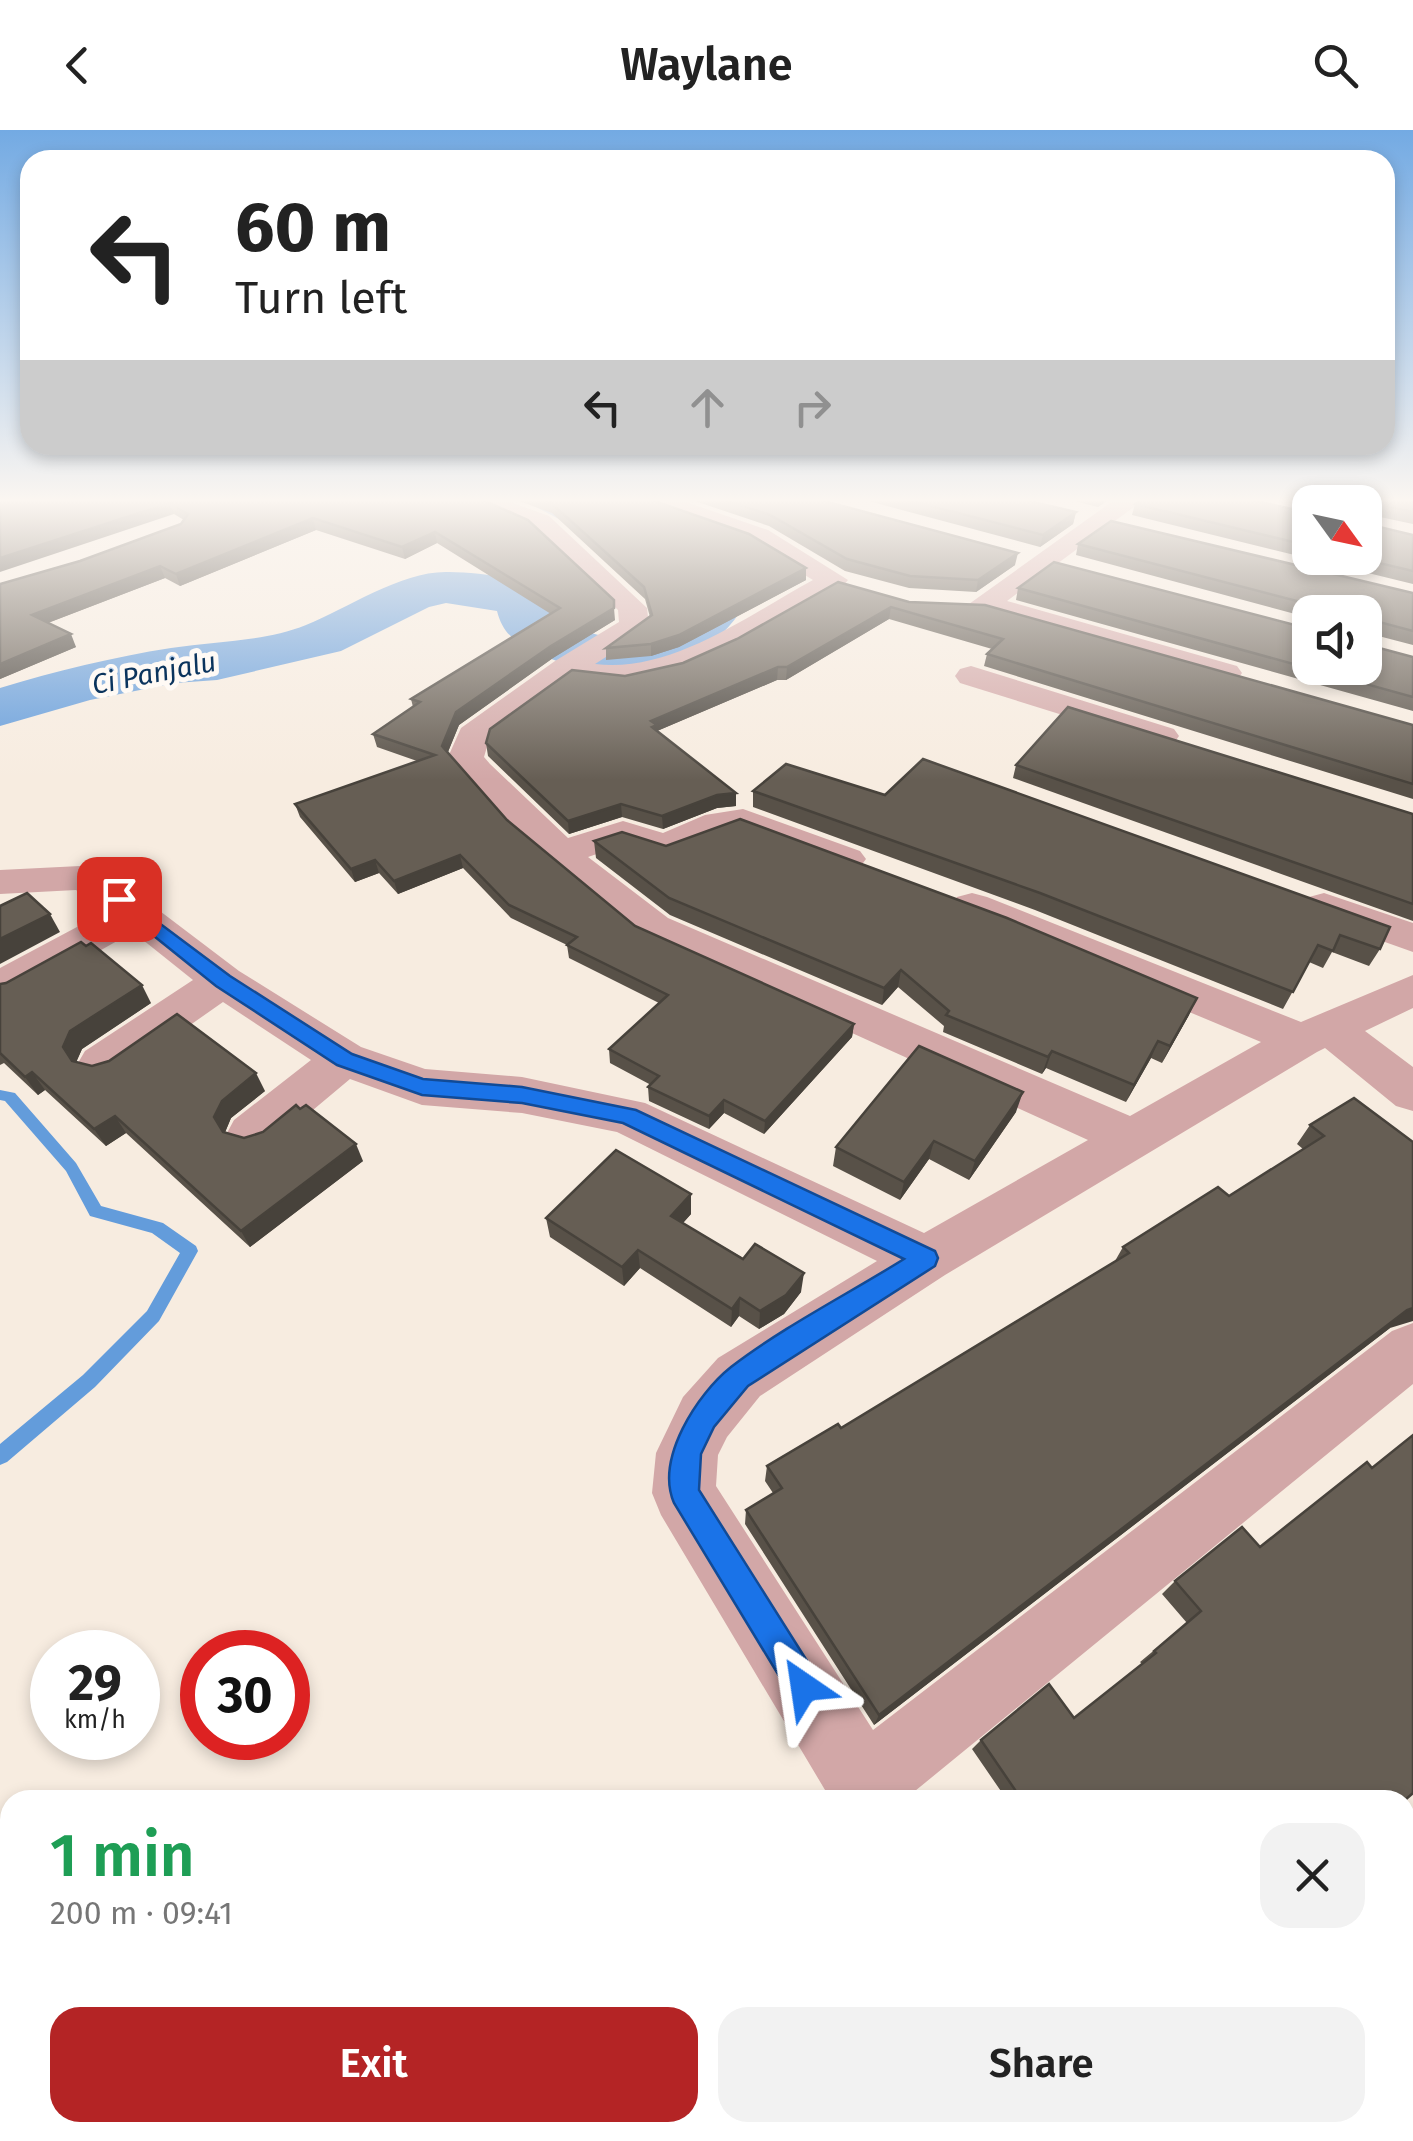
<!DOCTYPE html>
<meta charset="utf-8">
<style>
:root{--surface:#fff;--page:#f2f2f2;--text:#222;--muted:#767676;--accent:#b42425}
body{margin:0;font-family:"Fira Sans",sans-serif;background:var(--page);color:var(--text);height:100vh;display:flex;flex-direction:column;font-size:38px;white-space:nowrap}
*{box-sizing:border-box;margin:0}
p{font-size:32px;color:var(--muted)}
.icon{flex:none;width:55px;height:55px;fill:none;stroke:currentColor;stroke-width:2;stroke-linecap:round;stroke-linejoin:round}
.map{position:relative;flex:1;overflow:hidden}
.panel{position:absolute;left:0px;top:1660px;width:1415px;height:352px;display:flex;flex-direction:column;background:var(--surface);border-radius:30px 30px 0 0;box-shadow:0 5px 15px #0003}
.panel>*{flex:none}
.top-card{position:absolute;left:20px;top:20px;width:1375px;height:305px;border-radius:30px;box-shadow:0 5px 15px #0003;background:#fff;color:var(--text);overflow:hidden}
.needle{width:65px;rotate:123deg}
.fabs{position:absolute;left:1292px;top:355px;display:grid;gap:20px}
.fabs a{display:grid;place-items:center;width:90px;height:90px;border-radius:20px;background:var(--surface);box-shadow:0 5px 15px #0003;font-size:50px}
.speed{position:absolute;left:30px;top:1500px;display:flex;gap:20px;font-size:50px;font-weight:700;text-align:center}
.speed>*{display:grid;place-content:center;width:130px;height:130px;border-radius:50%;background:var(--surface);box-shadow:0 5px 15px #0003;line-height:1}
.speed small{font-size:25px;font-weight:400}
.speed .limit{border:15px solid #d22;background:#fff;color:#111}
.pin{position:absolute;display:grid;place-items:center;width:85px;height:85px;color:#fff;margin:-42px;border-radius:20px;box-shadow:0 5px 15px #0006}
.me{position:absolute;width:110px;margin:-55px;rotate:328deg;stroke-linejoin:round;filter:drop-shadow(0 0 8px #0008)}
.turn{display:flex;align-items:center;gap:35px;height:210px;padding:0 50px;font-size:45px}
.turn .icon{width:130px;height:130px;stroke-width:2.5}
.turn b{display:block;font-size:70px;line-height:85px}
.lanes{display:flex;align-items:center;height:95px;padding:0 50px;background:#0003;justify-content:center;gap:50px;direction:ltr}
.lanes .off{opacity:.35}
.round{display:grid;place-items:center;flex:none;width:105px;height:105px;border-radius:30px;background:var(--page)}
.headline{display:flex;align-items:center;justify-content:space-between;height:170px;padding:0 50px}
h1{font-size:60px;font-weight:600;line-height:75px;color:#1e9e55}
.action{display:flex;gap:20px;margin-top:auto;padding:20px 50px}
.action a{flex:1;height:115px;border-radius:30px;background:var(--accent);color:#fff;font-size:40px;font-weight:600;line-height:115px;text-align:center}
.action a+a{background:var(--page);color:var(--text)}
header{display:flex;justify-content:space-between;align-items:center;height:130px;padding:0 50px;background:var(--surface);font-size:45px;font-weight:600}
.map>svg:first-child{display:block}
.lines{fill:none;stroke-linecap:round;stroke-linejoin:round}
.stream{fill:#639cdb;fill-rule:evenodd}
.river{fill:#639cdb;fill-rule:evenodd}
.minor{fill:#d2a7a7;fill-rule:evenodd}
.wall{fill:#585148}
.shaded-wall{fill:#47423b}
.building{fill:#665e54;stroke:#47423b;stroke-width:2.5}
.route{fill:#1a73e8;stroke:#114b97;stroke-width:2.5}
.labels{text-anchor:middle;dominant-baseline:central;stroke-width:10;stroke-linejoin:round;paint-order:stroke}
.far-water-label{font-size:28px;font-style:italic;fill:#0b345d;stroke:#fffaf5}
</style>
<header><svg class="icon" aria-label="back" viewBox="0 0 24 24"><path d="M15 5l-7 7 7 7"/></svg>Waylane<svg class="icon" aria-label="search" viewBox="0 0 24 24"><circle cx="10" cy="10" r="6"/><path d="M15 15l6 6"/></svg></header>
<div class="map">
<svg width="1413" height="2011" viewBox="0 0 1413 2011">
<rect width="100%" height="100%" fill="#f7ece0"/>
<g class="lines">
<polygon class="stream" points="0,960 15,963 76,1033 101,1076 163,1093 196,1116 198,1121 159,1191 95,1257 7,1332 0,1335 0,1314 83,1245 147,1181 180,1123 152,1103 90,1086 66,1041 5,971 0,970"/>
<path class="river" d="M 531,368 L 590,368 L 710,428 L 727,442 L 745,474 C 704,546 609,558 538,523 C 517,513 503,505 497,481 L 446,473 L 429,477 L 341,521 L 217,550 L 175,553 L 90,570 L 0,596 L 0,558 C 56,541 113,527 171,518 C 217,511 263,512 306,495 C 348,478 403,440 449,442 C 485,443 541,447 553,486 C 604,515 648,519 691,474 L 685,460 L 674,450 L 538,378 Z"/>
<g class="minor">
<path d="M 483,368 L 517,368 L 513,373 L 549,386 L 647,478 L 649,496 L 645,502 L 595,534 C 671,544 750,484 813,450 L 750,412 L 640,373 L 636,368 L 674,368 L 768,400 L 848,450 C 826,480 666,551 626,555 C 608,556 590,552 572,549 L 489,610 L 484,627 L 490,634 L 568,708 L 623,691 L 663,703 L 705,685 L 743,679 L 860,721 L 866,729 L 860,737 L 846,741 L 739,702 L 665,729 L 623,715 L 588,727 L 668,788 L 1130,986 L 1261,912 L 957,785 L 951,776 L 957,767 L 972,763 L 987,767 L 1301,892 L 1413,845 L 1413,878 L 1365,901 L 1413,937 L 1413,981 L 1396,976 L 1325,918 L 1317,922 L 945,1145 L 760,1266 L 727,1307 L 718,1325 L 716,1356 L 873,1600 L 1392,1201 L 1413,1193 L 1413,1254 L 904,1670 L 831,1670 L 661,1385 L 652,1363 L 656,1323 L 683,1267 L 718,1228 L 877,1131 L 617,1002 L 522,983 L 422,975 L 350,949 L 270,1016 L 252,1022 L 234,1016 L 227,1003 L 234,990 L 311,930 L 223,872 L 119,945 L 102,950 L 85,945 L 78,933 L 85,921 L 193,850 L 133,802 L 16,868 L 0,872 L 0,838 L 107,781 L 76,760 L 0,764 L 0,740 L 80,736 L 115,747 L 239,841 L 361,917 L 425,939 L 522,947 L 645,973 L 924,1103 L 1088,1010 L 638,806 C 572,757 496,695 448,627 L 461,598 L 555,531 L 619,492 L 618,480 L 531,398 L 483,378 L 479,373 Z"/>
<polygon points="1117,368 1146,368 1007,471 1237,536 1242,543 1237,550 1215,550 974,480 969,474"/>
<polygon points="971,536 1174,599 1179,606 1174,613 1162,616 960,553 955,546 960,539"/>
<polygon points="1324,763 1413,793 1413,822 1309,785 1303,776 1309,767"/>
<polygon points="1413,1684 1413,1768 1405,1771 1405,1687"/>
<polygon points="1042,2002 1180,2002 1177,2011 1045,2011"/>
</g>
</g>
<g class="wall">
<polygon points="0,368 480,368 479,369 615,490 553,528 459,595 448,622 507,690 635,796 854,894 852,907 764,1004 724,983 709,999 649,971 648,957 651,955 610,933 609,919 659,873 569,828 567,815 511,788 463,738 398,764 379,743 355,752 300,687 295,674 417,631 377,617 373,604 413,577 411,569 551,484 437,413 405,429 316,400 180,456 165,448 48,493 76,517 0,549 0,454 80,431 181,394 184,390 174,384"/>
<polygon points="518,368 646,368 806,450 679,517 651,526 606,530 606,518 650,487 645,469 552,383 519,371"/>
<polygon points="686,368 813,368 1015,435 976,462 909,458 845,441 769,396"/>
<polygon points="857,368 1017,368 1076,382 1073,394 1040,417"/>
<polygon points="1062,368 1111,368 1098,377"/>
<polygon points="1294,368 1413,368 1413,394 1366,384 1367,394 1413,405 1413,454 1132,385 1135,374 1310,383 1310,428 1365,428 1365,372 1311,372"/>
<polygon points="1078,414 1413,463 1413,515 1367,503 1368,515 1413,527 1413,581 1016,470 1018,458 1310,538 1365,482 1310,482 1310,488 1076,425"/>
<polygon points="909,472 1413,595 1413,669 984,536 987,524 992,519 889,489 786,550 777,550 657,601 736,676 717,678 663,699 622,687 569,704 488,626 486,613 625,546 683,533"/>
<polygon points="923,629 1380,819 1369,836 1332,822 1323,838 1309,832 1283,879 1035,780 753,677 753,661 885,665"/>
<polygon points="1016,635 1413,684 1413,791 1013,648"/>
<polygon points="594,711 1189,885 1162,933 1151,928 1126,972 1046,938 1042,944 943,902 944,896 898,857 882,875 670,785 596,728"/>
<polygon points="0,854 151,873 82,919 76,932 92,936 265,961 231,988 225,1002 244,1008 363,1031 250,1117 126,1003 106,1016 45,960 38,965 4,933 0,935"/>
<polygon points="1354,968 1390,1198 874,1595 745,1394 746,1380 773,1363 765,1351 767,1336 841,1298 1115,1131 1123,1117 1229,1066 1303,1019 1297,1014 1310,995"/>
<polygon points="1016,982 969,1050 929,1029 900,1070 833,1036 836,1017"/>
<polygon points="691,1084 683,1093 801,1162 784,1184 759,1199 739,1186 731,1197 640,1138 624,1156 550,1107 546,1088"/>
<polygon points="1372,1338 1405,1670 1007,1670 972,1619 981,1610 1074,1588 1142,1534 1140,1532 1187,1493 1162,1464 1175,1451 1260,1417"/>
</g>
<g class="shaded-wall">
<polygon points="1100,368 1111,368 1098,377"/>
<polygon points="170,373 174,384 0,442 0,428"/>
<polygon points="1076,382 1073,394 1040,417 1043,405"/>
<polygon points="313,388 316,400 180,456 176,444"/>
<polygon points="435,402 437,413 405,429 402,417"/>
<polygon points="1018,423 1015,435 976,462 978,450"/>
<polygon points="160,436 165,448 37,497 32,485"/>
<polygon points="806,438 806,450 679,517 651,526 651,514"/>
<polygon points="891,477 889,489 786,550 787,537"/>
<polygon points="614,478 615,490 553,528 459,595 445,629 442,616 456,582 551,516"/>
<polygon points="71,504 76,517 0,549 0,534"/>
<polygon points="778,537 777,550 657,601 652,610 651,591"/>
<polygon points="736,663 736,676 717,678 663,699 662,686 717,665"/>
<polygon points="621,674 622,687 569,704 568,691"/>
<polygon points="460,725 463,738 398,764 394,751"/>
<polygon points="375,730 379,743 355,752 351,739"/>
<polygon points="50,784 60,802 0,834 0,809"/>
<polygon points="901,840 898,857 882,875 884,858"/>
<polygon points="142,855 151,873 82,919 75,935 63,917 70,901"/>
<polygon points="1197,868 1189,885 1162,933 1170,916"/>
<polygon points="854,894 852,907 764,1004 765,991"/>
<polygon points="1158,911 1151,928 1126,972 1134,955"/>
<polygon points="1052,921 1046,938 1042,944 1048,927"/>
<polygon points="32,942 45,960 38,965 25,947"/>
<polygon points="256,943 265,961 231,988 224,1005 214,987 222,971"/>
<polygon points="1023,962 1016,982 969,1050 975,1031"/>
<polygon points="724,970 724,983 709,999 709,986"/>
<polygon points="115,986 126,1003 106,1016 94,999"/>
<polygon points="934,1011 929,1029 900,1070 904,1052"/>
<polygon points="356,1014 363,1031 250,1117 241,1101"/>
<polygon points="691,1064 691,1084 672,1105 671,1086"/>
<polygon points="638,1120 640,1138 624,1156 622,1137"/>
<polygon points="804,1143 801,1162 784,1184 759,1199 760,1181"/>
<polygon points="740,1168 739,1186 731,1197 732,1179"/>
<polygon points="1413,1178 1413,1191 1390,1198 874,1595 879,1585 1407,1180"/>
</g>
<g class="building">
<polygon points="0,368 478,368 528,390 614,470 614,478 551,516 456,582 442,616 507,690 635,796 854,894 765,991 724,970 709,986 648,957 659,946 609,919 668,865 567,815 577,807 509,775 460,725 394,751 375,730 351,739 295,674 435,625 373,604 420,572 411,569 560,478 435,402 402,417 313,388 176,444 160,436 32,485 71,504 0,534 0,454 80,431 181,394 188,384 170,373 0,428"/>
<polygon points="539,368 646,368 749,404 806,438 679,505 651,514 606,518 652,485 644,457 550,372"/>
<polygon points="719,368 813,368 1018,423 978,450 910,446 847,429 770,385"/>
<polygon points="900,368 1017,368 1076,382 1043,405"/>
<polygon points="1142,368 1244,368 1310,383 1310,416 1135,374"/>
<polygon points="1316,368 1413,368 1413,382 1371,372 1366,376 1367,394 1413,405 1413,441 1358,428 1365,428 1365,372 1317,372"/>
<polygon points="1111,391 1413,463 1413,501 1372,490 1367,494 1368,515 1413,527 1413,567 1018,458 1054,432 1310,499 1310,538 1365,538 1365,482 1316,482 1316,476 1078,414"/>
<polygon points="838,452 909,472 985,475 1413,595 1413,654 987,524 1003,509 891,477 787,537 778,537 651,591 657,595 652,597 736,663 717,665 662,686 621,674 568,691 486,613 490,599 572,540 625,546 683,533 737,509"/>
<polygon points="1068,577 1413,684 1413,774 1016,635"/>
<polygon points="923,629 1390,797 1380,819 1340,805 1333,821 1318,815 1293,862 1040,763 753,661 786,634 885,665"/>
<polygon points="740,689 1007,788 1197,868 1170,916 1158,911 1134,955 1052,921 1048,927 946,885 949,881 901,840 884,858 669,768 594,711 622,702 666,716"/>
<polygon points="27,763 50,784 0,809 0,776"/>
<polygon points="81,812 86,816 91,813 142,855 70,901 63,917 72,931 92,936 109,931 177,884 256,943 222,971 214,987 223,1002 244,1008 263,1002 296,975 300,979 306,975 356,1014 241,1101 115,986 94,999 32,942 25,947 0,923 0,854 6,853"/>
<polygon points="919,916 1023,962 975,1031 934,1011 904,1052 836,1017"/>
<polygon points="1354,968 1413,1012 1413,1178 1407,1180 879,1585 746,1380 782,1358 767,1336 838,1294 841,1298 1129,1123 1123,1117 1218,1057 1229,1066 1324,1006 1310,995"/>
<polygon points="616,1020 691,1064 671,1086 743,1129 755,1114 804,1143 786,1165 760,1181 740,1168 732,1179 638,1120 622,1137 546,1088"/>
<polygon points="1413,1305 1413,1663 1405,1670 1022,1670 981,1610 1049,1554 1074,1588 1156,1523 1154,1521 1201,1481 1175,1451 1242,1397 1260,1417 1367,1332 1372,1338"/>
</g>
<linearGradient id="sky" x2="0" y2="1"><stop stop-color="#73aae3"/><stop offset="0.57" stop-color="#fbf6f1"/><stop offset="1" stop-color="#fbf6f1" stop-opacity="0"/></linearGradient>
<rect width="1413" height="650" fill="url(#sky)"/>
<path class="route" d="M 119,763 L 230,846 L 352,924 L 423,949 L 522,957 L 636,980 L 935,1121 L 938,1128 L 935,1136 L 748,1256 L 714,1297 L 701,1324 L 699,1360 L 816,1545 L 821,1557 L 816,1569 L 804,1573 L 793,1569 L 674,1373 C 655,1329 697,1264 731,1237 C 783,1197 848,1164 904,1129 L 623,993 L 522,973 L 422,965 L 337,935 L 216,856 L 113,773 L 110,769 Z"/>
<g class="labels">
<g class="far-water-label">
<text transform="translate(154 543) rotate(-11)">Ci Panjalu</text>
</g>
</g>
</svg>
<div class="fabs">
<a><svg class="needle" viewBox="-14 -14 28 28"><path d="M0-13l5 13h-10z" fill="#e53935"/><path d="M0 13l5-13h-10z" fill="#767676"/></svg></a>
<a><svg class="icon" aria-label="sound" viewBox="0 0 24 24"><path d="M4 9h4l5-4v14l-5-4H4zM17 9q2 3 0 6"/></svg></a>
</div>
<div class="speed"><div>29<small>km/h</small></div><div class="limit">30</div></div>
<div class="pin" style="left:119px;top:769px;background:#d93025"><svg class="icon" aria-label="arrive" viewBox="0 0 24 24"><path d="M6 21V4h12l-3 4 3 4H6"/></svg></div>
<svg class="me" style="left:804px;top:1557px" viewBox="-20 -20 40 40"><path d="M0-17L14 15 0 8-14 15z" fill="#1a73e8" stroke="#fff" stroke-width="4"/></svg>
<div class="top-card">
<div class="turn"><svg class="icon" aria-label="left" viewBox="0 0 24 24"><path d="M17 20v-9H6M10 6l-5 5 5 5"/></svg><div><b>60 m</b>Turn left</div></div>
<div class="lanes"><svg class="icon" aria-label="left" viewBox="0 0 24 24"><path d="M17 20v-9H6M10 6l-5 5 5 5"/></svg><svg class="icon off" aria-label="ahead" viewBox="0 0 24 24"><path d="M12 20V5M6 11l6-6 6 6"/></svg><svg class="icon off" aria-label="right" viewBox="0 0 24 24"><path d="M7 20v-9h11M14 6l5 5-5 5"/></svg></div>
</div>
<section class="panel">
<div class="headline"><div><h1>1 min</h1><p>200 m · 09:41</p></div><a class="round"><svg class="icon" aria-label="close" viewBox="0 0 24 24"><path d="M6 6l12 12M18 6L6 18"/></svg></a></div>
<div class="action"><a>Exit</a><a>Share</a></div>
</section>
</div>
